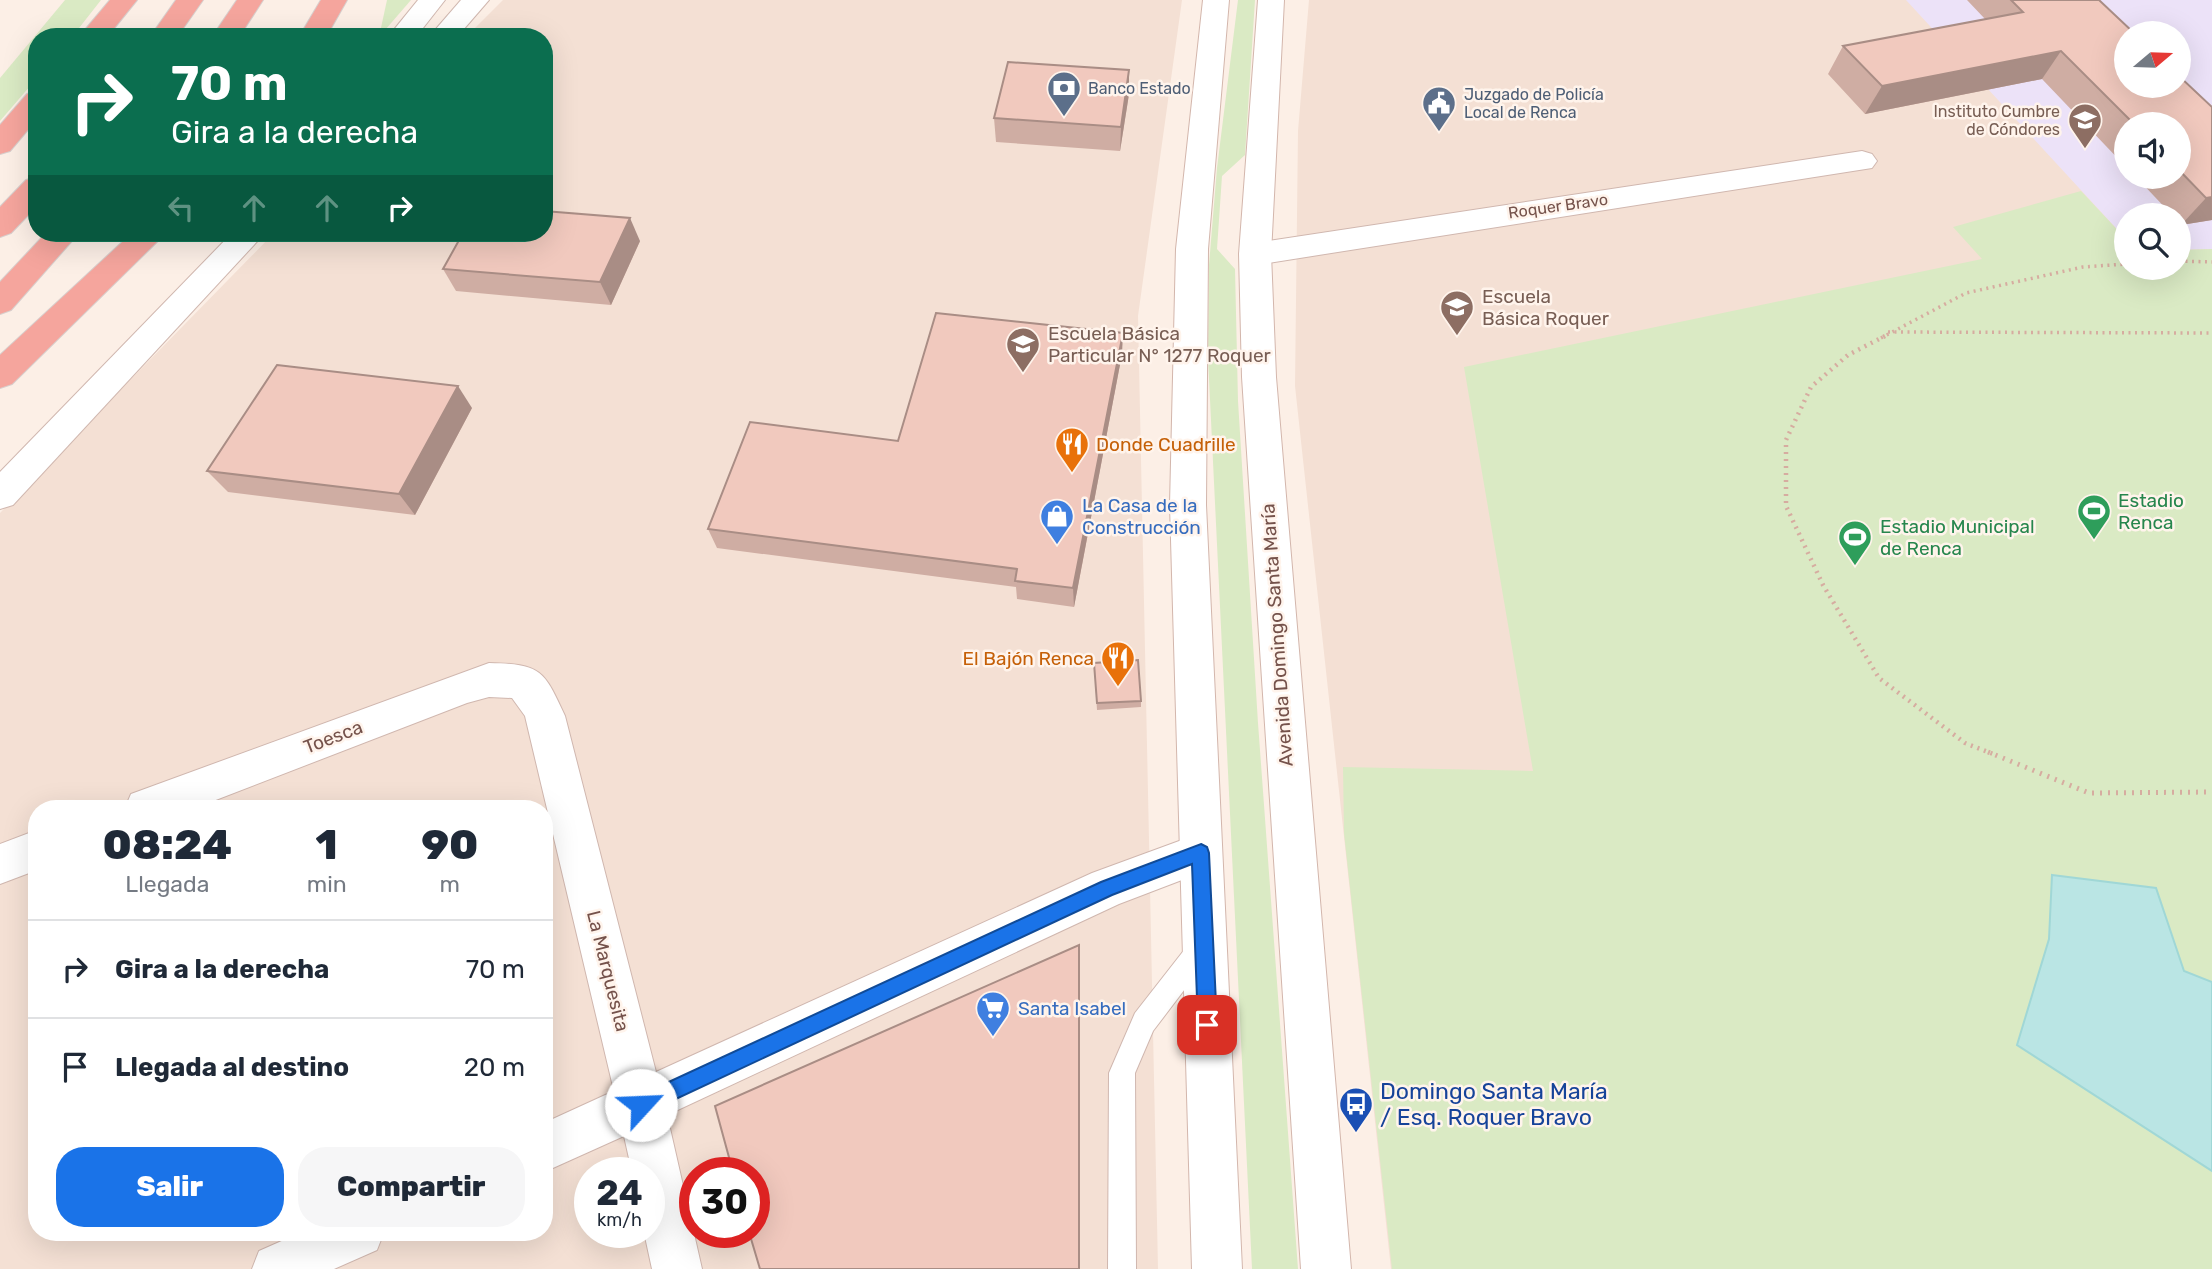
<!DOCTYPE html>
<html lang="es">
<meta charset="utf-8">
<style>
:root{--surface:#fff;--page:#f6f6f7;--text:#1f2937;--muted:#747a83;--line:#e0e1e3;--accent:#1a73e8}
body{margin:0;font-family:Rubik,sans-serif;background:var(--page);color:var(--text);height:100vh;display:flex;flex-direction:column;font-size:26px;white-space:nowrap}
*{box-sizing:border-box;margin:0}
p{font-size:23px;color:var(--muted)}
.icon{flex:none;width:38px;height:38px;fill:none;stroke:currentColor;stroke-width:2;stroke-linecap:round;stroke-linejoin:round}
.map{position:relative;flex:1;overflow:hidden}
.side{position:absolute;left:28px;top:800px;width:525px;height:441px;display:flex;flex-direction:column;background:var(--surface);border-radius:28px;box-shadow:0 7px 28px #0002}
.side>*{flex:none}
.top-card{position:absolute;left:28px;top:28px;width:525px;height:214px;border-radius:28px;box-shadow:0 7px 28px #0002;background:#0b6e4f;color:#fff;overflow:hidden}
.needle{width:46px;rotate:71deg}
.buttons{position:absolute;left:2114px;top:21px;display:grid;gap:14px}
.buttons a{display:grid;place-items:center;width:77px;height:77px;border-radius:50%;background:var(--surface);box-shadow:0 7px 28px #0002;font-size:35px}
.speed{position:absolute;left:574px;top:1157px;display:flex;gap:14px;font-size:35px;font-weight:700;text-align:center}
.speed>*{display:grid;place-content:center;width:91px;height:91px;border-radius:50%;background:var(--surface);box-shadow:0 7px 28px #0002;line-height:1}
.speed small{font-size:18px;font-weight:400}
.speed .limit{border:10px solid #d22;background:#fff;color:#111}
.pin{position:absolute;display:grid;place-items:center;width:60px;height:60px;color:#fff;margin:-30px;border-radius:14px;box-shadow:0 4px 10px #0006}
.me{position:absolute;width:77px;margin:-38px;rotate:65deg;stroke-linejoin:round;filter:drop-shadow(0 0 5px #0008)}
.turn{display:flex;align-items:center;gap:24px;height:147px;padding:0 28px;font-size:32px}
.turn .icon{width:91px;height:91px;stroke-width:2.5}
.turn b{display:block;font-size:49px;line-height:60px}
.lanes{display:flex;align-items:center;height:66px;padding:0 28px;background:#0003;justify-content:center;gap:35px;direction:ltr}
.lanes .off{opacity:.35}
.eta{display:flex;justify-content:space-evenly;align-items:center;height:119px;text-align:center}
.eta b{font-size:42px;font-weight:800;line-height:49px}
.primary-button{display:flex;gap:14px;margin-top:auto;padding:14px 28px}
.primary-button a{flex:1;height:80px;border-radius:28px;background:var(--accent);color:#fff;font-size:28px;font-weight:800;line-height:80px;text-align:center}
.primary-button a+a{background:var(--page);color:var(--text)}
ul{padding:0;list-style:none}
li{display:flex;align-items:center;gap:21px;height:98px;padding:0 28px;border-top:2px solid var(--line)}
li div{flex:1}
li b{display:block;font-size:26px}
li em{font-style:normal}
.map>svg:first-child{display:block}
.residential{fill:#f4e0d4;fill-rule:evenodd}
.education{fill:#ece2f8;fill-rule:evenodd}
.green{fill:#daeac4}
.water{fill:#bae5e4;stroke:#a0d7d6;stroke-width:2}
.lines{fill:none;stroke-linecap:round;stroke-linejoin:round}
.service-casing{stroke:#d0b7af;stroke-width:2}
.minor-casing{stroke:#d0b7af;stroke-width:2}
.tertiary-casing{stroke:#d0b7af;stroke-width:2}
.secondary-casing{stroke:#d3b6ac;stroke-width:2}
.motorway-casing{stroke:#d8cfcd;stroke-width:2}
.path-far2{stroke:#d6aca0;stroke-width:3.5;stroke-dasharray:2 4.5;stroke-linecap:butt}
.path-far1{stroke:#d6aca0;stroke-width:4.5;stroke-dasharray:2 5;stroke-linecap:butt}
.path{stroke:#d6aca0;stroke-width:5;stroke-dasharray:2 6;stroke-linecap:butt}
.service{fill:#fff;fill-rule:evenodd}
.minor{fill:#fff;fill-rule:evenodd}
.tertiary{fill:#fff;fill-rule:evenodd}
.secondary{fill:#fff;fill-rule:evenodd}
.motorway{fill:#f5a59d;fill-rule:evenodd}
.wall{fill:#cfada3}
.shaded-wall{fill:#a98d85}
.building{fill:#f1c9be;stroke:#a98d85;stroke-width:2}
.route{fill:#1a73e8;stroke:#114b97;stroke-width:2}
.labels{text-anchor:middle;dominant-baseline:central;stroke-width:5;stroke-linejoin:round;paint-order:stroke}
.far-service-label{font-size:16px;fill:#4e5e75;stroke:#fff4ec;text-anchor:start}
.far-education-label{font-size:16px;fill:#785e54;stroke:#fff4ec;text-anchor:end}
.far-street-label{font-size:16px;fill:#75524b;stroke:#fff4ec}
.education-label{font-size:19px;fill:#785e54;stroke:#fff4ec;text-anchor:start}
.food-label{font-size:19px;fill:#c56008;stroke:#fff4ec;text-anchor:start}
.leisure-label{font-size:19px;fill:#27864d;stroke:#fff4ec;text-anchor:start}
.shop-label{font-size:19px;fill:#366cbe;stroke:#fff4ec;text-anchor:start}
.street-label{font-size:19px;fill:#75524b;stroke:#fff4ec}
.near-transit-label{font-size:23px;fill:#164399;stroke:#fff4ec;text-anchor:start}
</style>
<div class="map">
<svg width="2212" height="1269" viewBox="0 0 2212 1269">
<rect width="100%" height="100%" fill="#fcefe6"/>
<g class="residential">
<path d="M 503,0 L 1182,0 L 1138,316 L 1158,1269 L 0,1269 L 0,513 L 274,233 L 544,233 L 544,37 L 466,37 ZM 37,808 L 544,808 L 544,1232 L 37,1232 ZM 590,1172 L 649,1172 L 649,1232 L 590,1232 ZM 695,1172 L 754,1172 L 754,1232 L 695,1232 Z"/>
<path d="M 1309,0 L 2212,0 L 2212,1269 L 1391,1269 L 1295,386 L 1298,131 ZM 2126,33 L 2179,33 L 2179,86 L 2126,86 ZM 2126,124 L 2179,124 L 2179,177 L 2126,177 ZM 2126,215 L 2179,215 L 2179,268 L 2126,268 Z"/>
</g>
<path class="education" d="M 1906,0 L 2212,0 L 2212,249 L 2179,250 L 2179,215 L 2126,215 L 2126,239 ZM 2126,33 L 2179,33 L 2179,86 L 2126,86 ZM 2126,124 L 2179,124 L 2179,177 L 2126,177 Z"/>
<g class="green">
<polygon points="65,0 101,0 72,37 37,37 37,78 0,121 0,78"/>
<polygon points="387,0 411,0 379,37"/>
<polygon points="1238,0 1255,0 1245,155 1222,176 1217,249 1235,269 1238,401 1258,723 1298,1269 1252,1269 1208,358 1209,265 1217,168"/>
<polygon points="2081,191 2126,239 2126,268 2179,268 2179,250 2212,249 2212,1269 1392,1269 1344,833 1343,767 1533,771 1464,367 1982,259 1953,227"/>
</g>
<polygon class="water" points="2052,875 2156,888 2184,971 2212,982 2212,1171 2017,1045 2049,939"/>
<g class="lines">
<g class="service-casing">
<polygon id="service" points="1201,936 1210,940 1213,948 1210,956 1153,1031 1135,1073 1136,1269 1108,1269 1109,1073 1135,1013 1192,940"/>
</g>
<g class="minor-casing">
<g id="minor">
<polygon points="1862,151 1872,154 1877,161 1872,168 1255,265 1244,262 1239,254 1244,246 1255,243"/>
<path d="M 489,663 C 541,664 544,670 565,716 L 656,1072 L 1092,873 L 1201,833 L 1216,839 L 1222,853 L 1216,867 L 1119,904 L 667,1115 L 702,1269 L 652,1269 L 644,1232 L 649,1232 L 649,1172 L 632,1172 L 624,1136 L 544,1172 L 544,1123 L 614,1091 L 525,716 L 512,698 L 489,697 L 467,703 L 195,808 L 125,808 L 131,794 Z"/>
<polygon points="37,830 37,870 0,884 0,844"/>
<polygon points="302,1232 384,1232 377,1250 334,1269 252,1269 259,1251"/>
</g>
</g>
<g class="tertiary-casing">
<g id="tertiary">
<polygon points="418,0 445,0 416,37 388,37"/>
<polygon points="461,0 489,0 457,37 429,37"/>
<polygon points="232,233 265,233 13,505 0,509 0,472"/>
</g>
</g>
<g class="secondary-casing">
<g id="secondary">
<polygon points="1203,0 1229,0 1208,249 1206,505 1242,1269 1192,1269 1170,505 1176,249"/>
<polygon points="1258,0 1284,0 1271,254 1276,377 1351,1269 1301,1269 1242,377 1239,254"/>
</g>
</g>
<g class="motorway-casing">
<g id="motorway">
<polygon points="110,0 137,0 107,37 79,37"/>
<polygon points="176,0 203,0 177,37 150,37"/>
<polygon points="237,0 263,0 239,37 212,37"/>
<polygon points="321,0 347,0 326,37 299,37"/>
<polygon points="37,91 37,119 10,151 0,154 0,125 27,94"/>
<polygon points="37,177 37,206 11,233 0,237 0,207 26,180"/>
<polygon points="46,233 79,233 11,310 0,314 0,282"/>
<polygon points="132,233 166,233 12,384 0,388 0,355"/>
</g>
</g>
<g class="path-far2">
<polyline points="2179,261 2212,262"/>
<polyline points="1888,332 2212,333"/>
<polyline points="1881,338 1966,293 2083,267 2126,264"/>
</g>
<polyline class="path-far1" points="1885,336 1848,355 1811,387 1786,440 1786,506 1823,585 1879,678 1965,743 1993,754"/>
<polyline class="path" points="1988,752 2089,793 2212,792"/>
<use href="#service" class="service"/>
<use href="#minor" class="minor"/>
<use href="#tertiary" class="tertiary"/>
<use href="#secondary" class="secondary"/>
<use href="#motorway" class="motorway"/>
</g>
<g class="wall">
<polygon points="1967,0 2099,0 2179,86 2212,220 2181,225 2179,222 2179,215 2172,215 2136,177 2179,177 2179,124 2126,124 2126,167 2042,79 1865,114 1828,74 1843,46 1985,19"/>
<polygon points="1129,70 1129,94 1120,151 996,142 994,118"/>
<polygon points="640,241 611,305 456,291 443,269"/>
<polygon points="1122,354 1074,607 1017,599 1016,587 717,548 708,529 898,441"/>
<polygon points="472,408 415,515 228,492 207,471"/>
<polygon points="1094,663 1141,701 1141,707 1097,710"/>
</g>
<g class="shaded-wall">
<polygon points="2061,51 2042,79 1865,114 1882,86"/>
<polygon points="1129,70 1129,94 1120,151 1121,127"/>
<polygon points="2212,197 2212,220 2181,225 2206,198"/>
<polygon points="630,218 640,241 611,305 600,282"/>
<polygon points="1123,333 1122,354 1074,607 1073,588"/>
<polygon points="458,386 472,408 415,515 399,494"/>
<polygon points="1079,945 1080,960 1080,1269 1079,1269"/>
</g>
<g class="building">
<polygon points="2011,0 2099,0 2134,33 2126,33 2126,86 2179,86 2179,76 2212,107 2212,197 2206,198 2179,170 2179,124 2134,124 2061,51 1882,86 1843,46 2023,12"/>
<polygon points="1008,62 1129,70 1121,127 994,118"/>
<polygon points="544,211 630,218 600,282 443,269 463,233 544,233"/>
<polygon points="936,313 1123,333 1073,588 1015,581 1017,569 708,529 750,422 898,441"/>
<polygon points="277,365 458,386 399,494 207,471"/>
<polygon points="1138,660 1141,701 1097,703 1094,663"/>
<polygon points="1079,945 1079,1269 760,1269 749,1232 754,1232 754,1172 733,1172 715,1106"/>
</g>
<polygon class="route" points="1201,844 1207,847 1209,853 1217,1025 1214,1031 1207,1034 1201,1031 1198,1025 1192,864 1112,895 648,1112 641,1114 634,1112 631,1105 634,1098 1101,882"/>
<defs>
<g id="bank-pin" transform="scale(1.75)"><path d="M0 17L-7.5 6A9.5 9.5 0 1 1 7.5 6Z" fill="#5c6f8a" stroke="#fff4ec"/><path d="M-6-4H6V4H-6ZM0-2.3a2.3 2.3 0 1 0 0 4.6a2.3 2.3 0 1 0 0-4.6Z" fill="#fff"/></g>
<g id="civic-pin" transform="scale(1.75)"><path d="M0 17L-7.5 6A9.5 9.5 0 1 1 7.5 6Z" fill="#5c6f8a" stroke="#fff4ec"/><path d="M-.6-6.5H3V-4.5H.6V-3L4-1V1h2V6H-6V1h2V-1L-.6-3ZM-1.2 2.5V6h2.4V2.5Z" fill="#fff"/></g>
<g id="school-pin" transform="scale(1.75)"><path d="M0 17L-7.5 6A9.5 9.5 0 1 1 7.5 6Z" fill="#8d6e63" stroke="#fff4ec"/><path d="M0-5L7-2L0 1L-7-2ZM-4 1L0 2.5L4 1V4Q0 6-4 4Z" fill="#fff"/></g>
<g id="restaurant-pin" transform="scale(1.75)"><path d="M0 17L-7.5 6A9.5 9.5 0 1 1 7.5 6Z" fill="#e8710a" stroke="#fff4ec"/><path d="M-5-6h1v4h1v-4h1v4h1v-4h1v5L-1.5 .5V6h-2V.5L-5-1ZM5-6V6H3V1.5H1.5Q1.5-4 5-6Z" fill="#fff"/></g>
<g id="stadium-pin" transform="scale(1.75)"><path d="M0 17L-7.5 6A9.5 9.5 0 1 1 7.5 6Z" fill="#2e9e5b" stroke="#fff4ec"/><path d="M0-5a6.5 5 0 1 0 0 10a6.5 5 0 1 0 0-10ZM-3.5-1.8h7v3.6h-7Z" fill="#fff"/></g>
<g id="shop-pin" transform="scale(1.75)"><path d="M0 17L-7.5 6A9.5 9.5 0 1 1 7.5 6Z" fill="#3f7fe0" stroke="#fff4ec"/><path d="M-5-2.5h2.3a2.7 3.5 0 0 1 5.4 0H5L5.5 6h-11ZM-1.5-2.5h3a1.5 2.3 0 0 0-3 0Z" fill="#fff"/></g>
<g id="supermarket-pin" transform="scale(1.75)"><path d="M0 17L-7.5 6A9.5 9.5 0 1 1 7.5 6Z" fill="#3f7fe0" stroke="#fff4ec"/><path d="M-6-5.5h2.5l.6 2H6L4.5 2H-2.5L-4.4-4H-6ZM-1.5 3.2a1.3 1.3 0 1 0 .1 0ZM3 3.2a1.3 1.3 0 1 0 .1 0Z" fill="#fff"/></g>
<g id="bus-pin" transform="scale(1.75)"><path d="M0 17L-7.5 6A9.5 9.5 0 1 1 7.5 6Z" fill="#1a4fb4" stroke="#fff4ec"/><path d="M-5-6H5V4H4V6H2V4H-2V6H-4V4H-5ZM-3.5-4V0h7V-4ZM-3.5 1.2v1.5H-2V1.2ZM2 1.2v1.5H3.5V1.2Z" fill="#fff"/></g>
</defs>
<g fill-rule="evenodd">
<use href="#bank-pin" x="1064" y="88"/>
<use href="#civic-pin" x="1439" y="103"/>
<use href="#school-pin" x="2085" y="120"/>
<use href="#school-pin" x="1457" y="307"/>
<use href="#school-pin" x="1023" y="344"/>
<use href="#restaurant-pin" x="1072" y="444"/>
<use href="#stadium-pin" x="2094" y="511"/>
<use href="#shop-pin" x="1057" y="516"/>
<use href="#stadium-pin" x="1855" y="537"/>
<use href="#restaurant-pin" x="1118" y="658"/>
<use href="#supermarket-pin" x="993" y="1008"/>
<use href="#bus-pin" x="1356" y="1104"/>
</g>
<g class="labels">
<g class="far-service-label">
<text x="1088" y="88">Banco Estado</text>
<text x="1464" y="94">Juzgado de Policía<tspan x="1464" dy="18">Local de Renca</tspan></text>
</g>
<g class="far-education-label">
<text x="2060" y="111">Instituto Cumbre<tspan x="2060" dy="18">de Cóndores</tspan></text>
</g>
<g class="far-street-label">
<text transform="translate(1558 206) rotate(-8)">Roquer Bravo</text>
</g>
<g class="education-label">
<text x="1482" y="296">Escuela<tspan x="1482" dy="22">Básica Roquer</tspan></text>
<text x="1048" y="333">Escuela Básica<tspan x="1048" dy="22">Particular N° 1277 Roquer</tspan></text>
</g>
<g class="food-label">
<text x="1096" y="444">Donde Cuadrille</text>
<text x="1094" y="658" text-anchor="end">El Bajón Renca</text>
</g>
<g class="leisure-label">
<text x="2118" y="500">Estadio<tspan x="2118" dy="22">Renca</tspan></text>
<text x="1880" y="526">Estadio Municipal<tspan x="1880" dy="22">de Renca</tspan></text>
</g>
<g class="shop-label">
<text x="1082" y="505">La Casa de la<tspan x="1082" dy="22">Construcción</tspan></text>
<text x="1018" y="1008">Santa Isabel</text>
</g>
<g class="street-label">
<text transform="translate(1277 635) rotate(-94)">Avenida Domingo Santa María</text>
<text transform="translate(333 737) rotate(-21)">Toesca</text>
<text transform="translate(608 971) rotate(76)">La Marquesita</text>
</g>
<g class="near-transit-label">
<text x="1380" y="1091">Domingo Santa María<tspan x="1380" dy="26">/ Esq. Roquer Bravo</tspan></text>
</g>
</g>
</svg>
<div class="buttons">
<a><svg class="needle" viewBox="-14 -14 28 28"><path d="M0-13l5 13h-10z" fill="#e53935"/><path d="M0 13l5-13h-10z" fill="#747a83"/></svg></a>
<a><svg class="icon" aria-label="sound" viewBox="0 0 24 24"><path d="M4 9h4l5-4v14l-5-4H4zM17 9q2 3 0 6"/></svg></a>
<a><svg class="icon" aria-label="search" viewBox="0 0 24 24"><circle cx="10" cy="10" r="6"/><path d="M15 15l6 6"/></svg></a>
</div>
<div class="speed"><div>24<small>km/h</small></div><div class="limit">30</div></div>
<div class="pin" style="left:1207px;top:1025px;background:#d93025"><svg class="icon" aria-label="arrive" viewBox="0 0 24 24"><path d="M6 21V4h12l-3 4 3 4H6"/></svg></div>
<svg class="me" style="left:641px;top:1105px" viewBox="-20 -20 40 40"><circle r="19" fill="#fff"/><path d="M0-13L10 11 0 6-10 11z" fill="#1a73e8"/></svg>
<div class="top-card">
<div class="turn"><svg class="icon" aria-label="right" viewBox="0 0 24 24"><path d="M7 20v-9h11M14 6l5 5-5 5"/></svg><div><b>70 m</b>Gira a la derecha</div></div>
<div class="lanes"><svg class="icon off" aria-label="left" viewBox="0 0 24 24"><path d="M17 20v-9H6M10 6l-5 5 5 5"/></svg><svg class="icon off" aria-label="ahead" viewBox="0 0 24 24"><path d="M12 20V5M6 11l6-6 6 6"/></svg><svg class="icon off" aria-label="ahead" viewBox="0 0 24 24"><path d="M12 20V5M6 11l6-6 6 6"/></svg><svg class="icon" aria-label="right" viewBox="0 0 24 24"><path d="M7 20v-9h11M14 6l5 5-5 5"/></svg></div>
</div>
<section class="side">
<div class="eta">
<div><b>08:24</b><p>Llegada</p></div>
<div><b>1</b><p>min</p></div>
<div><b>90</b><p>m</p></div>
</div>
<ul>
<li><svg class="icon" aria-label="right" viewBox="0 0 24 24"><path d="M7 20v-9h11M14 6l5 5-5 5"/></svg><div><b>Gira a la derecha</b></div><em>70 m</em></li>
<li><svg class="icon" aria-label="arrive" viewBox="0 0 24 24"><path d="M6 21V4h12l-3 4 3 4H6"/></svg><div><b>Llegada al destino</b></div><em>20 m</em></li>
</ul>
<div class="primary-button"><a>Salir</a><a>Compartir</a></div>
</section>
</div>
